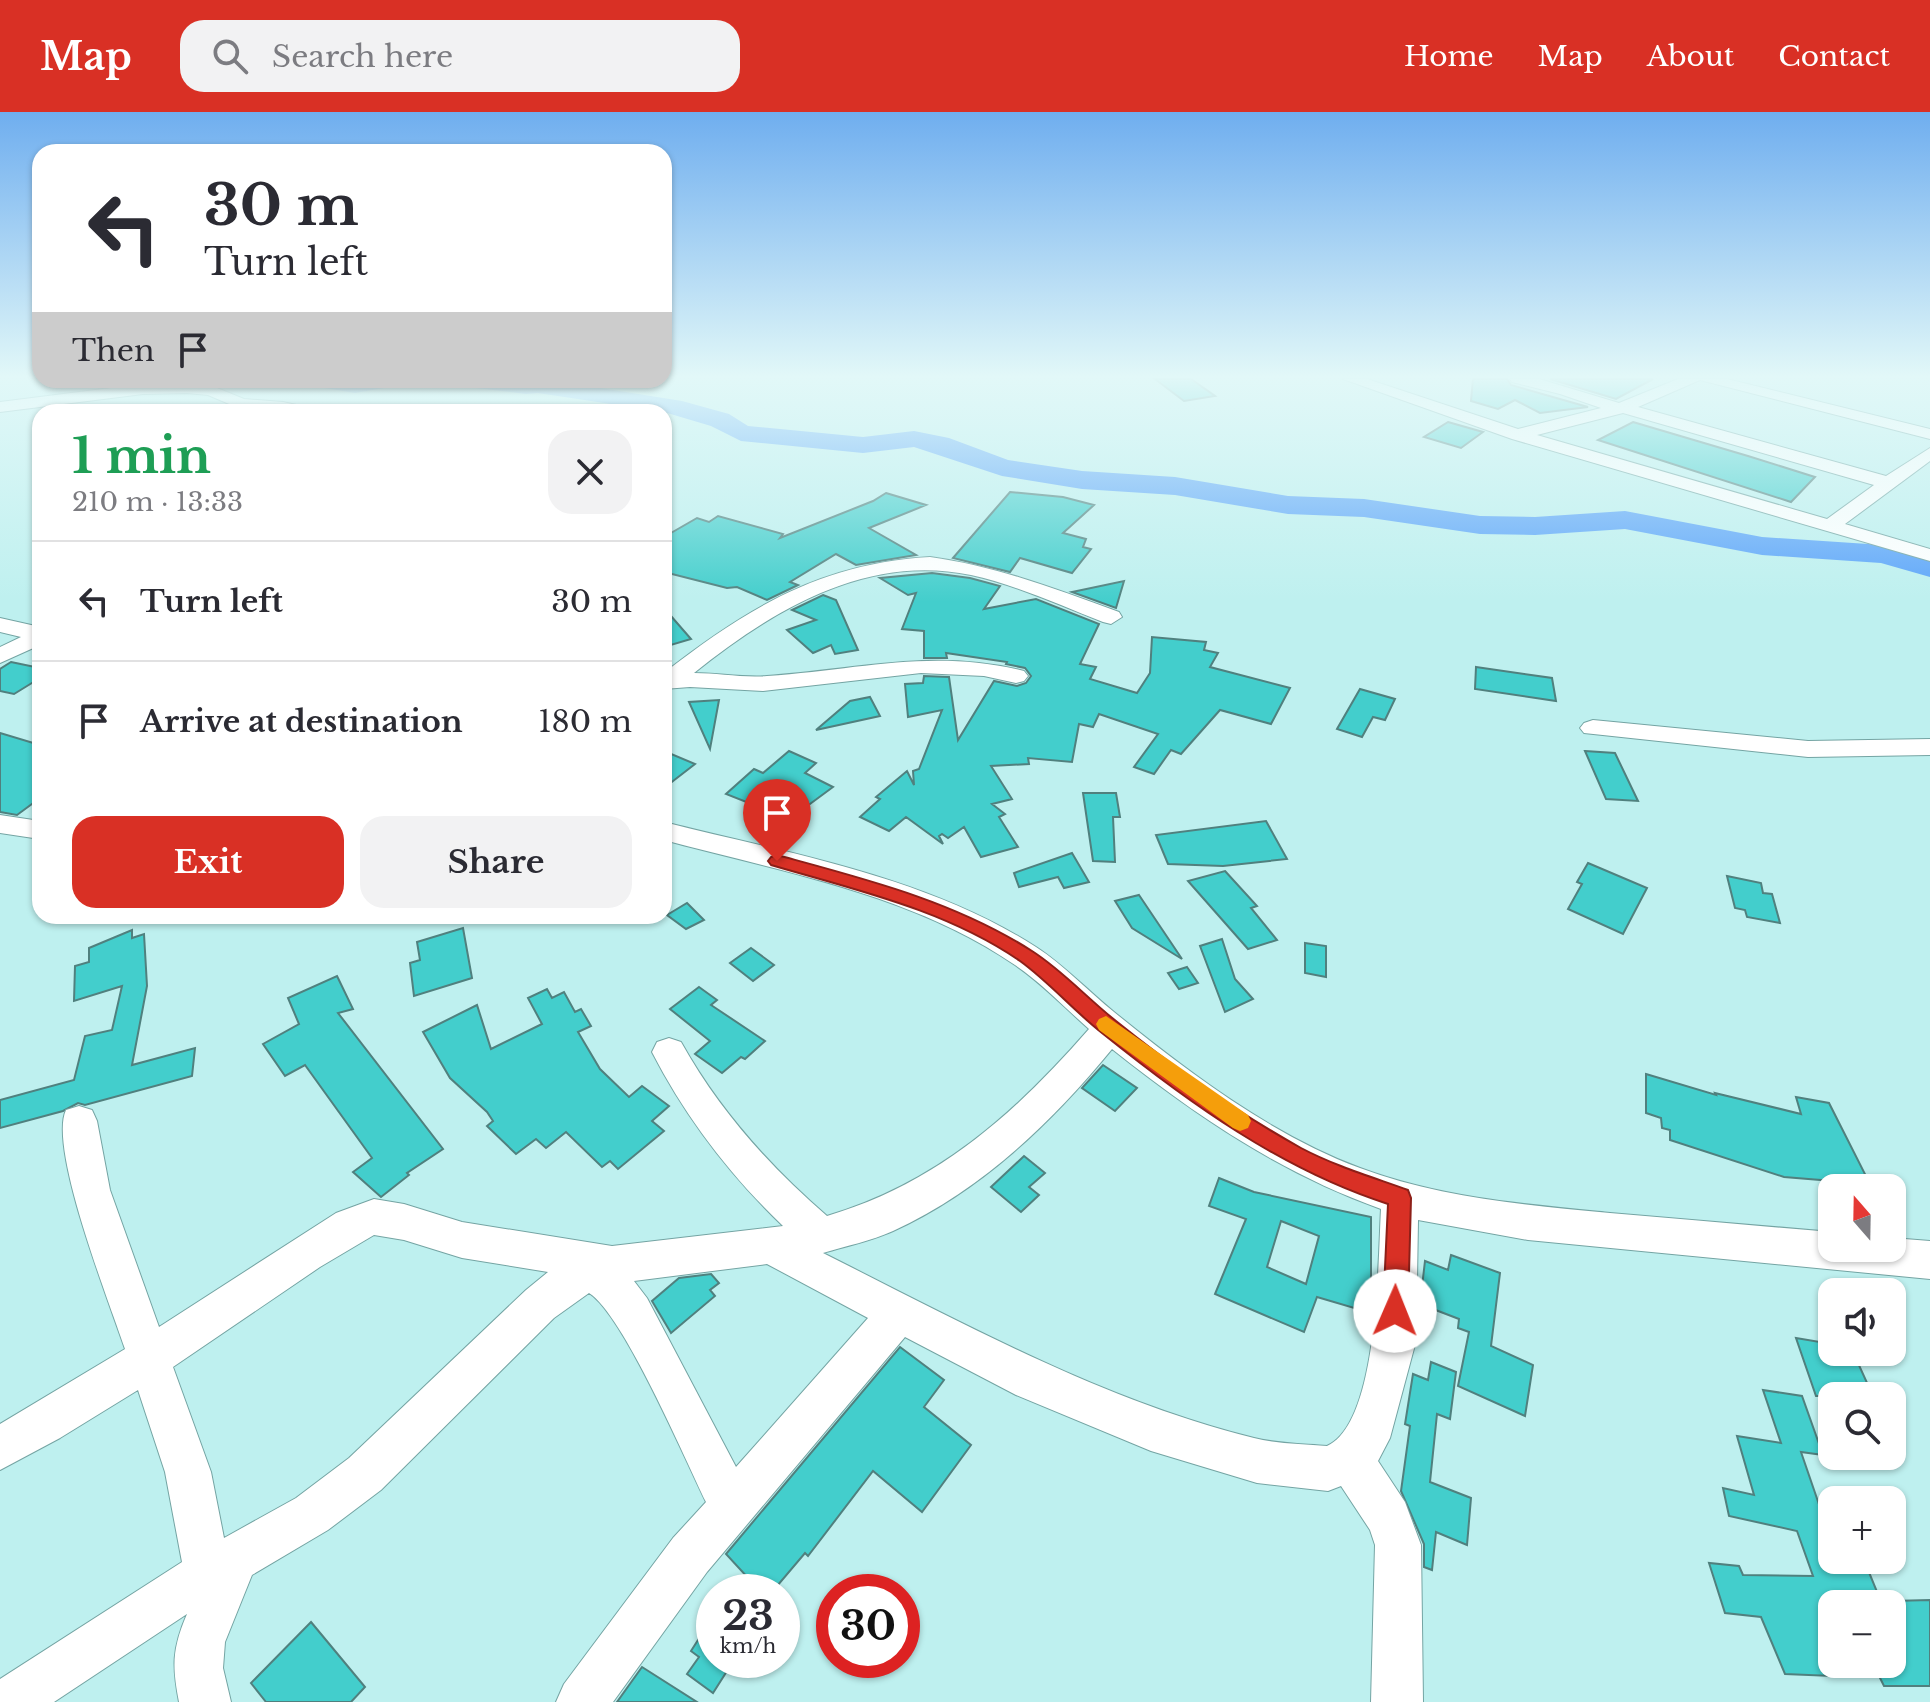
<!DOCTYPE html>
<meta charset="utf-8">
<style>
:root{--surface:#fff;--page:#f2f2f3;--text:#2b2b33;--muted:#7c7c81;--line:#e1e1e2;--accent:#d93025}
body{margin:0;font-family:"Libre Baskerville",serif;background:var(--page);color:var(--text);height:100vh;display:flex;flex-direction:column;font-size:30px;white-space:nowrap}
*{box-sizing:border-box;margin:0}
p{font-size:26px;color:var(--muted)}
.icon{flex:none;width:44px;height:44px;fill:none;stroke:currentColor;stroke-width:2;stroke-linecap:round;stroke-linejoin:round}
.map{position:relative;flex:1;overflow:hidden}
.side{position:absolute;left:32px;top:292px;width:640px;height:520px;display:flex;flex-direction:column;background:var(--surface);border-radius:24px;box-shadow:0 2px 6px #0004}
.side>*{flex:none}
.guide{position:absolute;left:32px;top:32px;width:640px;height:244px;border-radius:24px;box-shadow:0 2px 6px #0004;background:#fff;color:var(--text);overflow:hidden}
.needle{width:52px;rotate:340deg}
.fabs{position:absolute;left:1818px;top:1062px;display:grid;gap:16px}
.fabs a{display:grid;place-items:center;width:88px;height:88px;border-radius:16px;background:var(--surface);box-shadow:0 2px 6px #0004;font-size:40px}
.speed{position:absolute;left:696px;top:1462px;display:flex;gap:16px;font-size:40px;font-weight:700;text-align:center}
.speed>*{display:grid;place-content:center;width:104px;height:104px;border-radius:50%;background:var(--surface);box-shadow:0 2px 6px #0004;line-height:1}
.speed small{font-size:20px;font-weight:400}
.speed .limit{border:12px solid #d22;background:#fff;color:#111}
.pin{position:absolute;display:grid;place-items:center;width:68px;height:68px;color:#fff;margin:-82px -34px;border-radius:50% 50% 50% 0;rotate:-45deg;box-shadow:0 0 8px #0007}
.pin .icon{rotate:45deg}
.me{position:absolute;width:88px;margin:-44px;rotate:1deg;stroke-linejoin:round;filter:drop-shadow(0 0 6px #0008)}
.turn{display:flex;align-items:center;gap:28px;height:168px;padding:0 40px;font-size:36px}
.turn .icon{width:104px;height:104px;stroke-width:2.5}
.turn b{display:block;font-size:56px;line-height:68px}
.then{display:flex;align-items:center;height:76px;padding:0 40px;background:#0003;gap:16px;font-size:30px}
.round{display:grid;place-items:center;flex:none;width:84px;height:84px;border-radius:24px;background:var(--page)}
.summary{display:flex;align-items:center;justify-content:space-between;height:136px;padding:0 40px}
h1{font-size:48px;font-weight:700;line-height:60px;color:#1e9e55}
.primary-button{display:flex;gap:16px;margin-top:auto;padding:16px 40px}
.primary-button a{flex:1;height:92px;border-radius:24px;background:var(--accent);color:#fff;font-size:32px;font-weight:700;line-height:92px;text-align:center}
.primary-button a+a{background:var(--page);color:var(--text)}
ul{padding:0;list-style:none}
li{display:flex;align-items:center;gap:24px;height:120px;padding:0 40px;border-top:2px solid var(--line)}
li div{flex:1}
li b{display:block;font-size:30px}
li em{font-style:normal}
header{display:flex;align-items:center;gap:48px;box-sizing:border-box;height:112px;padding:0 40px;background:var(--accent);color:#fff}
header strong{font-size:38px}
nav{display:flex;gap:44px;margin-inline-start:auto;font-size:28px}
.search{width:560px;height:72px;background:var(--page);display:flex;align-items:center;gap:20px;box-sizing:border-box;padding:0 28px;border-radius:24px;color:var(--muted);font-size:30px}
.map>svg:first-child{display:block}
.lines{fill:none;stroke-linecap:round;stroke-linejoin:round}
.river{fill:#5ba4f9;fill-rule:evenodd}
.building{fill:#43cecc;stroke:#50807e;stroke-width:2;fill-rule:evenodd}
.minor-casing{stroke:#74a4a3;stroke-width:2}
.minor{fill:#fff;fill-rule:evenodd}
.route{fill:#d93025;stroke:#8d1f18;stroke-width:2}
.slow{fill:#f59e0b}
</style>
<header>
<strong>Map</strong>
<div class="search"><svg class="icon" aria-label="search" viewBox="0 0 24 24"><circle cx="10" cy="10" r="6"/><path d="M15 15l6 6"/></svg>Search here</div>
<nav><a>Home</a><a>Map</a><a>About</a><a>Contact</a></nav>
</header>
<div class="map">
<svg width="1930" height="1590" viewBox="0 0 1930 1590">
<rect width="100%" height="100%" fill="#bef0ef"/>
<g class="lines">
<g class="river">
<polygon points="303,268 405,268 402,273 355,281 306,273"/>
<polygon points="455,268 586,268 582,273 682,289 729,302 748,314 863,325 914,319 949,326 1008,348 1082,359 1175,365 1288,384 1364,387 1480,404 1535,405 1625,399 1762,425 1883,433 1930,445 1930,465 1881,451 1762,443 1625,417 1535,423 1480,422 1364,405 1288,402 1175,383 1082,377 1002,364 914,335 863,341 741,329 711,314 664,300 538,281 526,282 467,275 458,273"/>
</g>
</g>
<g class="building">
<polygon points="1155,267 1191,267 1215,284 1184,289"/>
<polygon points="1473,267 1507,267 1511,273 1588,295 1540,301 1515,288 1498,297 1471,289"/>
<polygon points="1550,267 1653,267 1616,287"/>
<polygon points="1448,310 1483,320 1461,336 1424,325"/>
<polygon points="1633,310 1748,344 1815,365 1791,390 1598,328"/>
<polygon points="1010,380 1063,385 1094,393 1063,421 1086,427 1083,435 1091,437 1072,461 1020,446 1010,460 953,446"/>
<polygon points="886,381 926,393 869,416 916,443 856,453 836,442 790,470 798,473 767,488 737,475 727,476 664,460 664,425 697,406 709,410 718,404 783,422 780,426 873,389"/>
<polygon points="932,461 970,466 1000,474 984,497 1036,487 1099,512 1080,552 1096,555 1090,567 1137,581 1150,561 1152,525 1206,530 1204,538 1218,541 1210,555 1290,576 1271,612 1220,598 1181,642 1171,638 1154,662 1134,655 1158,622 1099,602 1093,615 1079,612 1072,650 1028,646 1029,652 991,654 1012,687 992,692 1005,702 999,705 1018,735 981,745 964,715 948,726 942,722 939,724 943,732 906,705 889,719 860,705 880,687 876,685 907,659 914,673 913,659 919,657 942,598 908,605 905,572 923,571 924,564 949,565 958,628 994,569 1017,574 1026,571 1031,564 1025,556 1006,552 1007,550 946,541 947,546 924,546 924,519 902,517 916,481 908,483 880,466"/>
<polygon points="1124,469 1116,496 1072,480"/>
<polygon points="823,483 836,488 858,538 835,542 831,533 813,541 787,518 816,508 792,498"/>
<polygon points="664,496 691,527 664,535"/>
<polygon points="11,550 40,556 40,566 14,582 0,579 0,557"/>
<polygon points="1476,555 1552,566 1556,589 1475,577"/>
<polygon points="1360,577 1395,587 1385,608 1373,605 1362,625 1337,617"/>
<polygon points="870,585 880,604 816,618 850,589"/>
<polygon points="719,588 710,637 689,590"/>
<polygon points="0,621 40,633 40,686 17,703 0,700"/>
<polygon points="664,639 695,652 664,676"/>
<polygon points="789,639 816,651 805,661 833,675 799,700 767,683 759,695 726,682 754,657 763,661"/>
<polygon points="1585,639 1615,641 1638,689 1606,687"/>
<polygon points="1083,681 1116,681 1120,705 1113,705 1115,750 1093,749"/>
<polygon points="1266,709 1287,747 1223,754 1168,752 1156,723"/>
<polygon points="1072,741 1089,770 1064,776 1058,765 1019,775 1014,761"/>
<polygon points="1588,751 1647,776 1623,822 1568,797 1582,772 1577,770"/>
<polygon points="1225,759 1257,794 1251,796 1277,828 1248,837 1188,769"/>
<polygon points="1727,764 1761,771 1763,781 1772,782 1780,811 1747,805 1745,798 1735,796"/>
<polygon points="1139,783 1182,847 1132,816 1115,789"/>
<polygon points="687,791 704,808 686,817 667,803"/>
<polygon points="463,816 472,866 414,884 410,851 420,848 417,830"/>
<polygon points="132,818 132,826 144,822 147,874 132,953 195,936 192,964 85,993 78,991 63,999 0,1016 0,988 74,968 85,924 112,918 122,874 74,889 75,854 89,850 89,836"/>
<polygon points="1222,827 1235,867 1253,887 1225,900 1200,834"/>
<polygon points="1305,831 1326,834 1326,865 1305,861"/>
<polygon points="751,836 774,853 753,869 730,851"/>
<polygon points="1187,855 1198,871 1179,877 1168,861"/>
<polygon points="337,864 353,897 338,901 443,1037 407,1061 409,1063 381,1085 353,1060 372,1046 305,953 285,964 263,932 299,912 288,886"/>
<polygon points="699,875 717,888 711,893 765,929 745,947 741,945 722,961 695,942 710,929 670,897"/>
<polygon points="547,877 552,886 564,880 575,900 581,897 591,914 578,920 600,957 629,985 642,974 669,994 652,1009 664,1019 618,1057 610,1049 602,1055 566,1020 546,1036 536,1027 516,1042 487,1014 493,1009 487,1000 450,966 423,920 477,893 491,937 542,912 528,886"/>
<polygon points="1103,953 1137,976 1115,999 1082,976"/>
<polygon points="1646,962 1716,983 1715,981 1801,1002 1796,985 1829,991 1870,1072 1784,1065 1670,1028 1670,1018 1662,1016 1661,1006 1646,1001"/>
<polygon points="1024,1044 1045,1061 1029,1075 1039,1083 1021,1100 991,1075"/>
<path d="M 1219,1066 L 1254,1080 L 1371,1105 L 1371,1201 L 1317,1185 L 1304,1220 L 1215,1182 L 1246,1107 L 1209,1094 ZM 1281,1109 L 1319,1124 L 1306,1172 L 1267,1155 Z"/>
<polygon points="1451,1143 1500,1161 1491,1234 1533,1253 1525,1304 1458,1274 1469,1220 1458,1216 1459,1207 1420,1192 1425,1149 1448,1158"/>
<polygon points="711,1162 719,1171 710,1178 715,1184 671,1221 652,1189 679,1166"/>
<polygon points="1796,1226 1832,1232 1832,1240 1853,1240 1873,1284 1816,1284"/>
<polygon points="900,1235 944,1268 924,1295 971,1333 922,1400 873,1359 808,1444 805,1441 772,1480 761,1480 726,1442"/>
<polygon points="1431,1250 1456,1260 1450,1307 1437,1302 1430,1370 1471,1386 1467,1433 1436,1420 1432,1458 1424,1455 1424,1432 1401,1379 1410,1314 1405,1312 1413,1262 1428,1268"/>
<polygon points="1763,1278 1802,1284 1823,1343 1801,1340 1823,1404 1828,1404 1832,1415 1832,1448 1864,1448 1882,1492 1832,1492 1832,1564 1785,1562 1761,1505 1725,1501 1709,1451 1739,1454 1743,1463 1813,1464 1797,1419 1729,1404 1723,1376 1754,1383 1737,1324 1781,1331"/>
<polygon points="1930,1488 1930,1574 1884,1574 1873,1552 1892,1552 1892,1489"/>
<polygon points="714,1503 714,1548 734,1548 713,1581 687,1562 699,1545 691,1539"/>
<polygon points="311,1510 365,1575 351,1590 266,1590 251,1571"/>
<polygon points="642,1555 697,1590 617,1590"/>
</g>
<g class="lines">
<g class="minor-casing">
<g id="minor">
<path d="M 1343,267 L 1367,267 L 1518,317 L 1601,296 L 1560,282 L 1512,270 L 1510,267 L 1539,267 L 1619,291 L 1678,267 L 1727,267 L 1930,317 L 1930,327 L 1700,268 L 1638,295 L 1886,364 L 1930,336 L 1930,349 L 1845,412 L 1930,437 L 1930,449 L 1512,327 ZM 1623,301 L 1874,373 L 1827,407 L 1537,323 Z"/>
<polygon points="187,271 217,276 244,287 283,290 310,296 312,300 241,297 208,283 187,281 143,282 0,300 0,290 143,272"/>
<path d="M 930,445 C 996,454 1056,477 1119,500 L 1122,505 L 1111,512 L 1103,510 C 1060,493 1016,473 971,463 C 867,441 772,498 694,561 C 718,561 743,566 767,564 C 859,558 932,536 1024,559 L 1028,564 L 1024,569 L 1016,571 L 984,564 L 921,561 L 763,579 L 690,575 L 664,577 L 664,561 C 747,496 822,451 930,445 Z"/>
<polygon points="0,506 40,515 40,533 0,551 0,535 21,525 0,520"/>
<polygon points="1593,608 1808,629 1930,627 1930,643 1808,645 1584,621 1580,616 1584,611"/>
<polygon points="0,703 40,709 40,727 0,721"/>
<path d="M 664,710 C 790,742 925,764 1036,835 C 1064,853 1088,879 1114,900 C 1188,960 1271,1023 1360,1056 C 1440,1086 1526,1093 1610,1101 C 1684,1107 1758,1114 1832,1120 L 1832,1136 L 1892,1136 L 1892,1126 L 1930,1129 L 1930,1167 L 1528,1128 L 1418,1108 L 1416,1229 L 1390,1326 L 1378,1349 L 1405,1390 L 1421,1433 L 1423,1590 L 1371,1590 L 1375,1433 L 1370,1418 L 1341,1374 L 1328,1379 L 1257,1371 L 1151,1339 L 1016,1283 L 905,1225 L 707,1460 L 613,1590 L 556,1590 L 564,1572 L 673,1426 L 706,1390 C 685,1347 623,1202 589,1181 L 554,1206 L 381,1378 L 328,1418 L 252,1463 L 225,1530 L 223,1556 L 231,1590 L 179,1590 C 172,1554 172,1537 187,1502 L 54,1590 L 0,1590 L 0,1567 L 182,1450 L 165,1360 L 138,1278 L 60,1326 L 0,1358 L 0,1312 L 125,1237 C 110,1192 48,1036 66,998 L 79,994 L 92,998 L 97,1009 L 110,1078 L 159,1215 L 336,1101 L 374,1087 L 404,1092 L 462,1110 L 612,1134 L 783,1114 C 729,1062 686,1006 652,940 L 657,930 L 669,926 L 681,930 C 719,998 768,1053 827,1104 C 936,1072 1015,1002 1089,917 C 1065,896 1042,871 1015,853 C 912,782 783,760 664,728 ZM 1112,937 C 1195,1003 1280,1061 1381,1097 C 1378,1148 1379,1311 1327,1334 C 1303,1332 1277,1332 1254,1326 C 1101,1288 963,1211 823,1141 C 846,1134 871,1129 893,1119 C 981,1079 1052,1010 1112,937 ZM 374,1123 L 404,1128 L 462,1146 L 548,1160 L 526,1178 L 349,1346 L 296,1386 L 224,1426 L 211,1360 L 173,1255 L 320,1155 ZM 767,1152 L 868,1206 L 736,1355 L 647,1186 L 634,1169 Z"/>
</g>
</g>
<use href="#minor" class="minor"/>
</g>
<linearGradient id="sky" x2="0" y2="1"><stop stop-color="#6faeef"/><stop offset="0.54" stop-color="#e2f8f8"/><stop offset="1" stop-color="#e2f8f8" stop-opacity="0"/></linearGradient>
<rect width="1930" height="490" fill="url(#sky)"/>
<path class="route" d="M 777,743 C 865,767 954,789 1032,839 C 1062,858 1088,887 1116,909 C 1172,954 1238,1001 1301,1036 C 1335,1054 1372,1065 1408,1078 L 1411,1086 L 1408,1199 L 1404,1207 L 1395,1211 L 1386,1207 L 1383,1199 L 1388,1092 C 1282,1058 1189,991 1102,921 C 1074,899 1049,870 1020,849 C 946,798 856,778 771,753 L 768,749 L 771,745 Z"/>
<polygon class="slow" points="1106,904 1248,1003 1251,1009 1248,1016 1240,1019 1233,1016 1099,918 1096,912 1099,907"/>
</svg>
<div class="fabs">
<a><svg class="needle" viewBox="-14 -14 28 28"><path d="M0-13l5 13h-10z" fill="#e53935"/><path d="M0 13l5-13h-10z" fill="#7c7c81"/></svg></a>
<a><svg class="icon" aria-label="sound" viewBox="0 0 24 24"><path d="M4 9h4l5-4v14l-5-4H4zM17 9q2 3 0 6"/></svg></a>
<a><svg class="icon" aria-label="search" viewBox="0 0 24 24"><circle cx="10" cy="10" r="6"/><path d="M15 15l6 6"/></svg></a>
<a>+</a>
<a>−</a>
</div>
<div class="speed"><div>23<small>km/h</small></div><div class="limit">30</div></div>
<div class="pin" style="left:777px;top:749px;background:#d93025"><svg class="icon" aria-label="arrive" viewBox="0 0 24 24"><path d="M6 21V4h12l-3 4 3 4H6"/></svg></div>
<svg class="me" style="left:1395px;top:1199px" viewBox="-20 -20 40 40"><circle r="19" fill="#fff"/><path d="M0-13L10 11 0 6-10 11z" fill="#d93025"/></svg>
<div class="guide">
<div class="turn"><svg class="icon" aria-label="left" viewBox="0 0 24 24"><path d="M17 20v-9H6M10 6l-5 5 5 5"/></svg><div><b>30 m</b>Turn left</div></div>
<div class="then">Then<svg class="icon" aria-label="arrive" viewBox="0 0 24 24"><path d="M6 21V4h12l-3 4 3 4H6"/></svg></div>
</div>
<section class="side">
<div class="summary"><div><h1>1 min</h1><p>210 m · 13:33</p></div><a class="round"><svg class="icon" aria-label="close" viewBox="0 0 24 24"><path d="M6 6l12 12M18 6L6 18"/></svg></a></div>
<ul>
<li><svg class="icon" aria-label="left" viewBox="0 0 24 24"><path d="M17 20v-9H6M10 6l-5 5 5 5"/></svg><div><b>Turn left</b></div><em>30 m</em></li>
<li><svg class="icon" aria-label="arrive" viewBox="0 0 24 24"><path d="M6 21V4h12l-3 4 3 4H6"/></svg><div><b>Arrive at destination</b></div><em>180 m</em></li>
</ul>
<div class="primary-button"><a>Exit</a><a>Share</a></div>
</section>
</div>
